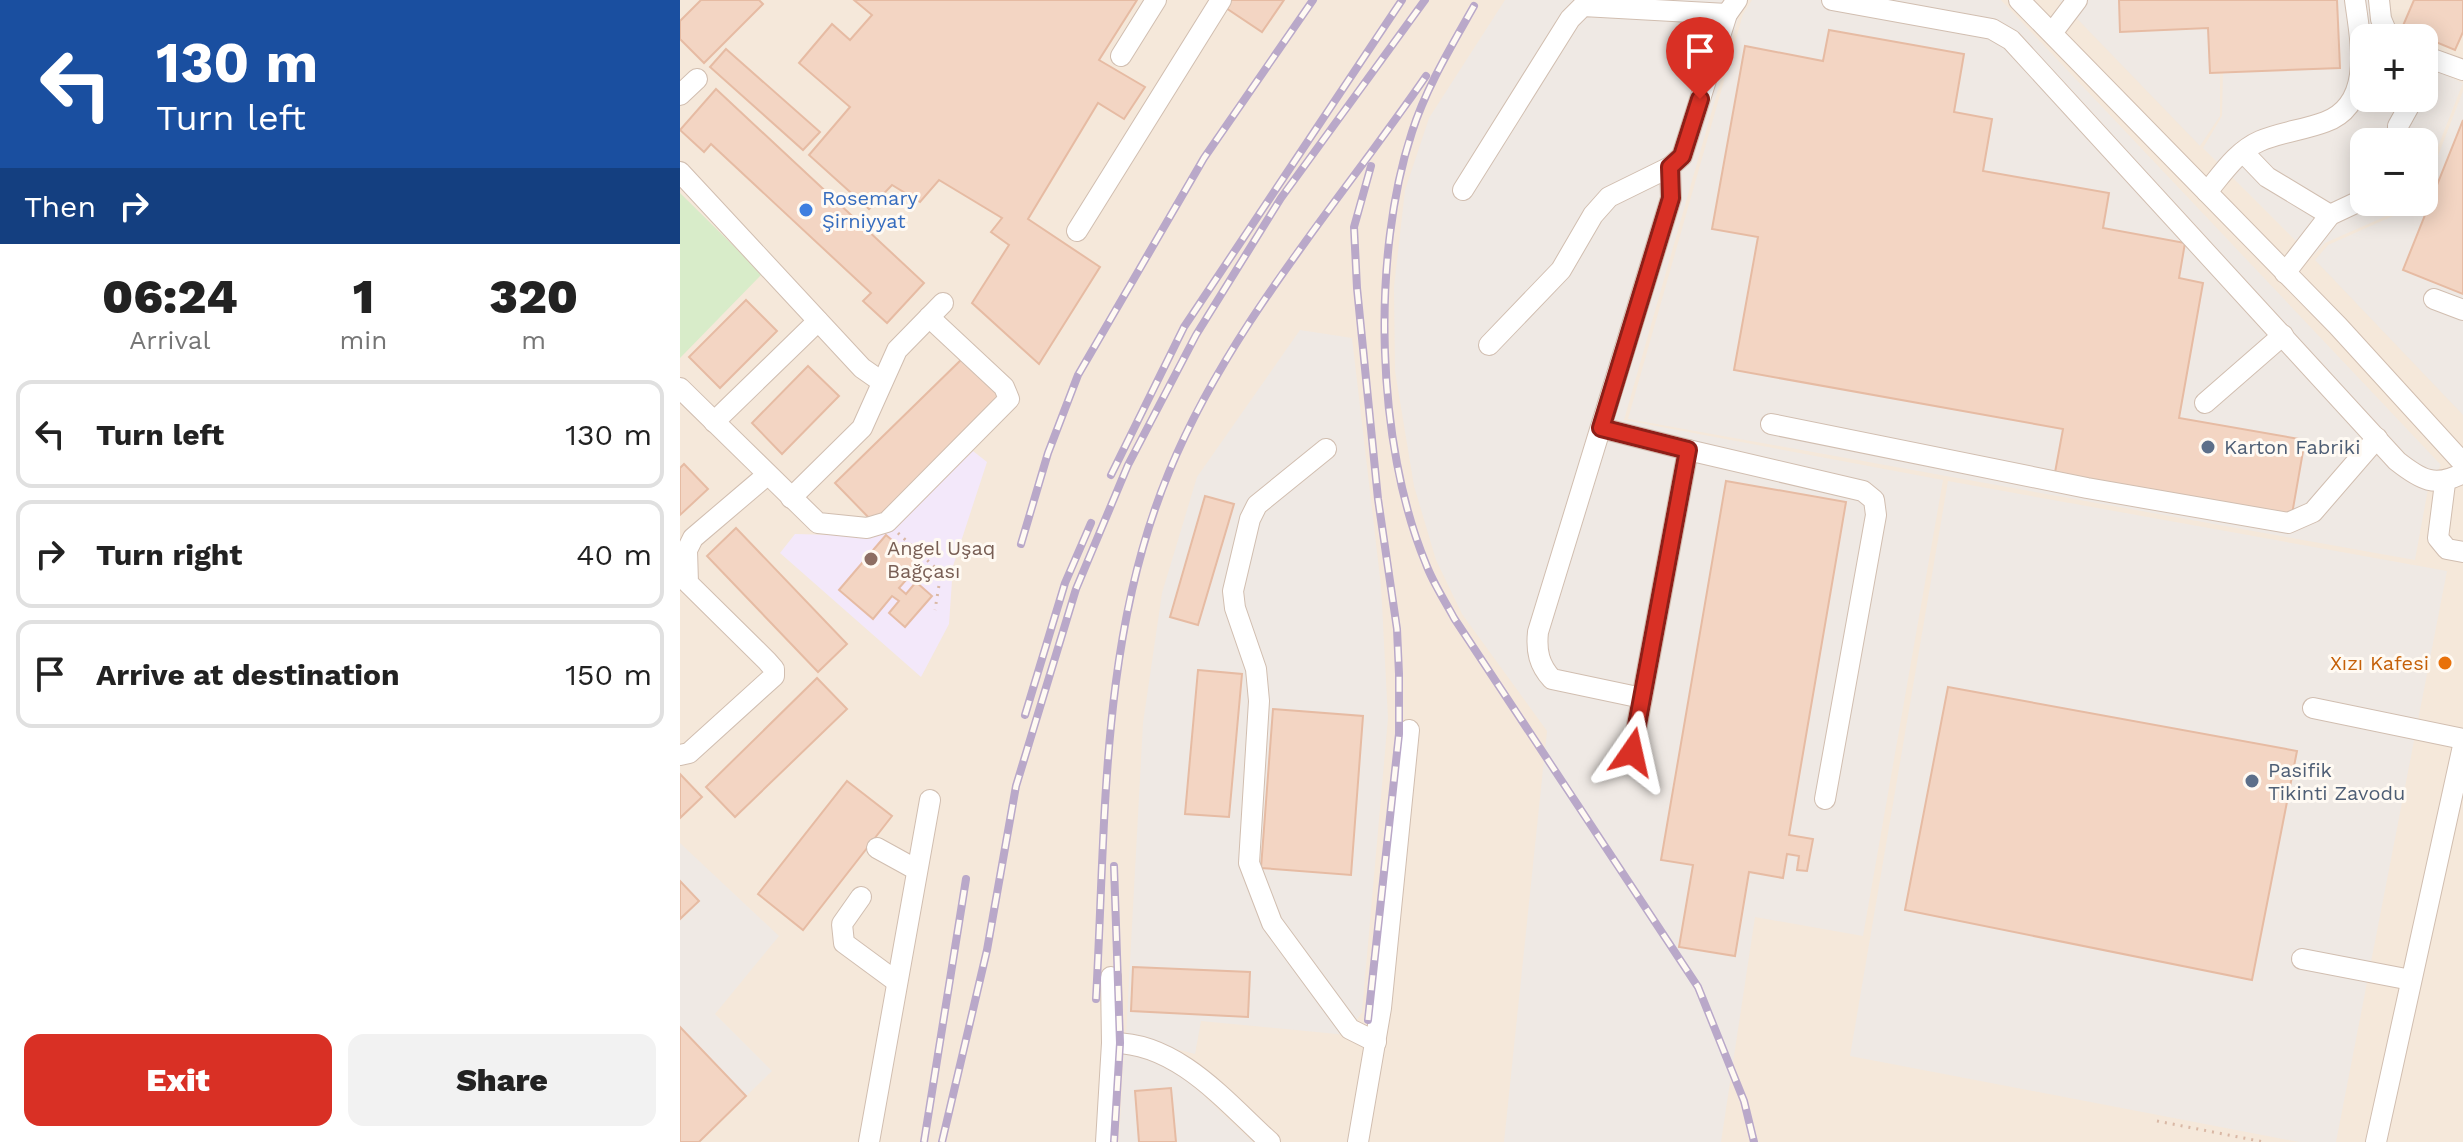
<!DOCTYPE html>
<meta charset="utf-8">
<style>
:root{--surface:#fff;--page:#f2f2f2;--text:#222;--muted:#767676;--line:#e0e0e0;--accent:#d93025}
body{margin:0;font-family:"Work Sans",sans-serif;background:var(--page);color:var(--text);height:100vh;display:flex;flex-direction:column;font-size:30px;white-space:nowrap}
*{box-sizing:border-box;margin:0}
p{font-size:26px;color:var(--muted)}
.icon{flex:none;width:44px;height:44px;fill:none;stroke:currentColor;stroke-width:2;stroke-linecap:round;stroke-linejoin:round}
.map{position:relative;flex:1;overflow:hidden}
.drawer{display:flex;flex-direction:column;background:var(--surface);width:680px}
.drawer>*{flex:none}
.hud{background:#1a4fa0;color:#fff;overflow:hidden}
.buttons{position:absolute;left:1670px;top:24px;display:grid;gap:16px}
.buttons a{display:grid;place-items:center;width:88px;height:88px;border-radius:16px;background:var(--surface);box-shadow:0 4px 20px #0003;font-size:40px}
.pin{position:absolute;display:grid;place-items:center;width:68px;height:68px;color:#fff;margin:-82px -34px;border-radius:50% 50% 50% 0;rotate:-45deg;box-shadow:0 0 8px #0007}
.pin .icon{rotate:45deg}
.me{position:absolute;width:88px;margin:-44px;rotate:11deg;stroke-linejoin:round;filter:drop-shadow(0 0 6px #0008)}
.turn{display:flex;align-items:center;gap:28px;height:168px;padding:0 24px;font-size:36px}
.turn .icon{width:104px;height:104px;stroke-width:2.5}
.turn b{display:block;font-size:56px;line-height:68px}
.then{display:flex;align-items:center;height:76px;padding:0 24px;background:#0003;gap:16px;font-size:30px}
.eta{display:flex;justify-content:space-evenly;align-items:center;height:136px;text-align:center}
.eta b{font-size:48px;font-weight:800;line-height:56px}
.cta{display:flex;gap:16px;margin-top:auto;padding:16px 24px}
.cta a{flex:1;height:92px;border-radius:16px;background:var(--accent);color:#fff;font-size:32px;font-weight:800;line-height:92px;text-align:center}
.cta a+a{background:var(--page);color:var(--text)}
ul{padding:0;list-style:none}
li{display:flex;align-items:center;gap:24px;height:108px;margin:0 16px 12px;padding:0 8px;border:4px solid var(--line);border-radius:16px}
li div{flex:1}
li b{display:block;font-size:30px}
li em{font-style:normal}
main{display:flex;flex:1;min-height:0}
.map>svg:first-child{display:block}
.residential{fill:#f5e8da;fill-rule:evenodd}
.industrial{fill:#efe9e4}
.education{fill:#f3e8fa}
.green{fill:#d8ecc9}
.building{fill:#f3d5c3;stroke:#e6bba3;stroke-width:2}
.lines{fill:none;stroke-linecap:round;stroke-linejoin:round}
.minor-casing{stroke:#d1beb0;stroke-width:22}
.path{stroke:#d9b8a5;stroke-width:3;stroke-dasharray:2 6;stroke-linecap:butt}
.minor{stroke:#fff;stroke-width:20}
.rail-casing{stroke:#b9a8c9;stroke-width:8}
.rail{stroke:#fffaf3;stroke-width:5;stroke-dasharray:15;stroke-linecap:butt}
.route-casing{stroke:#8d1f18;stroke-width:20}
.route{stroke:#d93025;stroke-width:14}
.shop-dot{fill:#3f7fe0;stroke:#fffaf3;stroke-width:3}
.service-dot{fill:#5c6f8a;stroke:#fffaf3;stroke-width:3}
.education-dot{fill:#8d6e63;stroke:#fffaf3;stroke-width:3}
.food-dot{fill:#e8710a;stroke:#fffaf3;stroke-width:3}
.labels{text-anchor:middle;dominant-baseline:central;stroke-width:6;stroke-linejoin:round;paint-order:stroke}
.shop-label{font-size:20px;fill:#366cbe;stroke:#fffaf3;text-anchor:start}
.service-label{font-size:20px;fill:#4e5e75;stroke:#fffaf3;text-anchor:start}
.education-label{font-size:20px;fill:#785e54;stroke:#fffaf3;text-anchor:start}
.food-label{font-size:20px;fill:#c56008;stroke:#fffaf3;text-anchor:end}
</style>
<main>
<section class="drawer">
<div class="hud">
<div class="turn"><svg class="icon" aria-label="left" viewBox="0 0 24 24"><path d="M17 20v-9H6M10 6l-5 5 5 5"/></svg><div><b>130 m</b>Turn left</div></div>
<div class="then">Then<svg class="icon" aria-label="right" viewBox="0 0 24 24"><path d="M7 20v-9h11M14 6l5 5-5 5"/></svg></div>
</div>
<div class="eta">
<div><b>06:24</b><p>Arrival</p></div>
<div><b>1</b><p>min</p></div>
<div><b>320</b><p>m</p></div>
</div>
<ul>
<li><svg class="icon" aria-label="left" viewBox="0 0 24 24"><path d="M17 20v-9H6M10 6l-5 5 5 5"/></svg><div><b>Turn left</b></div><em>130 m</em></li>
<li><svg class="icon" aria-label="right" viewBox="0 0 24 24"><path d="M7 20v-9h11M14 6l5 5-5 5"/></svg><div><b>Turn right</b></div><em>40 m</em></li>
<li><svg class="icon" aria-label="arrive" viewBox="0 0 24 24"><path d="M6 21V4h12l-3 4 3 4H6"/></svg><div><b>Arrive at destination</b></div><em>150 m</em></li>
</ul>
<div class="cta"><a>Exit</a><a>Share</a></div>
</section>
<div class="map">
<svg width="1783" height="1142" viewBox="0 0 1783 1142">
<rect width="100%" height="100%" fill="#fdf6ec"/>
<path class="residential" d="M 0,0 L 1783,0 L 1783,1142 L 0,1142 ZM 1684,38 L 1744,38 L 1744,98 L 1684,98 ZM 1684,142 L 1744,142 L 1744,202 L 1684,202 Z"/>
<g class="industrial">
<polygon points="825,0 1048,0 1059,15 944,420 1263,480 1183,936 1075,917 1041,1142 824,1142 867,731 782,614 756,560 734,486 715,371 714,287 725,190 749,118"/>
<polygon points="1072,0 1321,0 1761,465 1748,489 1735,560 948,419 1063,14"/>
<polygon points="1379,0 1527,0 1530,73 1540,73 1540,116 1520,146"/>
<polygon points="1657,0 1690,0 1692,26 1700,38 1684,38 1684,98 1744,98 1744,65 1783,83 1744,182 1744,142 1684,142 1684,202 1736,203 1645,243 1632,257 1523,148 1542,116 1543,73 1660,67"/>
<polygon points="1783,91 1783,415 1635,260 1648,245 1744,202 1744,192"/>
<polygon points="620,330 672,338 701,586 708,718 682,1012 667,1035 521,1021 515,1054 446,1036 463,723 482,593 517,477"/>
<polygon points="1268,481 1767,571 1656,1142 1619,1142 1170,1056"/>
<polygon points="0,843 99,936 35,1014 92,1071 19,1142 0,1142"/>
<polygon points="444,1052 490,1064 573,1142 439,1142"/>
</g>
<polygon class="education" points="293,451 307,462 273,566 269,624 241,677 100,553 115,534 188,536 216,525"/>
<polygon class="green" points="0,193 82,274 0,358"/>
<g class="building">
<polygon points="21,0 79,0 83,4 24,63 0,39 0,21"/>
<polygon points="174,0 457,0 419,60 465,87 444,119 418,103 348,219 420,267 359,364 292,303 329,245 311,232 322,218 259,180 240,202 212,185 189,209 129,155 170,107 119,63 152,24 170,40 192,15"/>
<polygon points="547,0 604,0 582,32 543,6"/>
<polygon points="1439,0 1657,0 1660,68 1530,73 1528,28 1440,32"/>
<polygon points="1734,0 1783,0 1783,32 1775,50 1722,28"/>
<polygon points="1149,30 1284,54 1274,112 1312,119 1303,171 1429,193 1423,228 1505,243 1499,278 1523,283 1499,418 1625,440 1611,520 1374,478 1383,429 1054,370 1078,237 1032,229 1065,46 1143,61"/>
<polygon points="46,49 140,132 123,150 30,67"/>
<polygon points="36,89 244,283 207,323 183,301 191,293 31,144 24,152 0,130"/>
<polygon points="1783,120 1783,294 1723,270"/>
<polygon points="66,300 97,331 40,388 9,357"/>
<polygon points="285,356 323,395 193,522 155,483"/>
<polygon points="128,366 159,396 102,454 72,423"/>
<polygon points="4,464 28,489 0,515 0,468"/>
<polygon points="1046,481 1166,502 1109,835 1133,839 1127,871 1117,870 1119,856 1107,854 1103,878 1069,872 1055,956 999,947 1013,865 981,860"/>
<polygon points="525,496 554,504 518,625 490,617"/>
<polygon points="56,528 167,644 138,672 27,556"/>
<polygon points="206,535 240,564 219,588 226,594 236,582 252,596 225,627 209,613 219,601 212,596 193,619 159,590"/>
<polygon points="518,670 562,674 549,817 505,814"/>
<polygon points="137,678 167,709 55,817 26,787"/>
<polygon points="1268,687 1617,751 1572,980 1225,910"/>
<polygon points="593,709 683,716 671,875 581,868"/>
<polygon points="0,774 22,797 0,818"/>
<polygon points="167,781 212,816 123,930 78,894"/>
<polygon points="0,881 19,901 0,919"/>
<polygon points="453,967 570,972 568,1017 451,1011"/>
<polygon points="0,1027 66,1096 19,1142 0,1142"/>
<polygon points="491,1088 496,1142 459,1142 455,1091"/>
</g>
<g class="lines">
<g class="minor-casing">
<g id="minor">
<path d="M 1152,0 L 1312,29 L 1331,40 L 1717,461 C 1741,480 1755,488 1783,473"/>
<polyline points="1339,0 1658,326 1783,463"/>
<polyline points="1699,0 1701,19 1709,38"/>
<polyline points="1372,33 1397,0"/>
<polyline points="441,56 476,0"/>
<polyline points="1744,56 1783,70"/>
<polyline points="0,95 17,79"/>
<polyline points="1718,142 1718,126 1733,99"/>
<polyline points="1563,152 1587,177 1650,215"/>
<polyline points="0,172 182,368 202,382"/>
<polyline points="783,190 890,19 903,6 1047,14"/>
<path d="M 1527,192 C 1542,174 1557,151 1580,141 C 1601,132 1624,130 1645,122 C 1695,104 1680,39 1675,0"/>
<polyline points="397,231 541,0"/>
<polyline points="1605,273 1650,215 1684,199"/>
<polyline points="1754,299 1783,310"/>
<polyline points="809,345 881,270 913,215 929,197 990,167 1002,156 1047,14 1057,0"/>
<polyline points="0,388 138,523 187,528 207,522 329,399 324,387 249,317"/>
<polyline points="1525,403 1603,335"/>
<polyline points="34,422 138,321"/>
<polyline points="1091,424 1407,488 1608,523 1633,512 1697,438"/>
<polyline points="921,428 1008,450"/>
<polyline points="646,449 577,505 570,519 553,591 555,608 576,669 579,701 569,863 592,923 670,1029 696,1042"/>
<polyline points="1765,483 1758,538 1767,549 1783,552"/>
<polyline points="111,498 182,428 217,350 263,303"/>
<path d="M 962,698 L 872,679 C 859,665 856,651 858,632 L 991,198 L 990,167"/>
<polyline points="1633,708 1783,739"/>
<polyline points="952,752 1008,450 1183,491 1194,500 1196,515 1145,799"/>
<polyline points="0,755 9,753 94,676 94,669 87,661 8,583 7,550 13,538 87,475"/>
<polyline points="197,848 237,870"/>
<polyline points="181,897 162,924 164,943 217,982"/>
<polyline points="1622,959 1731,980"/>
<path d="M 432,1043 C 497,1042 546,1102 590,1142"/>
<polyline points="189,1142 250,800"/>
<polyline points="426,1142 432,1043 431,977"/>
<polyline points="678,1142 701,1008 729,730"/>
<polyline points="1696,1142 1783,746"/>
</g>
</g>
<g class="path">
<polyline points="218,533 261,573 255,610"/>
<polyline points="1477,1121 1584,1142"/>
</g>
<use href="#minor" class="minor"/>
<g class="rail-casing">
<g id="rail">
<path d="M 794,6 C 771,47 746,88 732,132 C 691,256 696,444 746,564 C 753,583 765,601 774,618 L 1018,987 L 1064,1101 L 1074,1142"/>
<polyline points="431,475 504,327 722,0"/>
<polyline points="341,544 368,453 398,375 524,158 633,0"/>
<polyline points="345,715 385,583 411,523"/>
<polyline points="434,866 440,1043 434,1142"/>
<path d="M 416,999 C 426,823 420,638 489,472 C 549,326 658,204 746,76"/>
<polyline points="688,1020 719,734 719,674 717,629 698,499 677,288 674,227 691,166"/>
<polyline points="244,1142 286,879"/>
<polyline points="262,1142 307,950 336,786 396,589 448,465 516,335 601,198 745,0"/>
</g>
</g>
<use href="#rail" class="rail"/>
</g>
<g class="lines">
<g class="route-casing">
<polyline id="route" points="952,752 1008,450 921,428 991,198 990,167 1002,156 1020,99"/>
</g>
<use href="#route" class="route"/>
</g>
<circle class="shop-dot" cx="126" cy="210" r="8"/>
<g class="service-dot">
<circle cx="1528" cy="447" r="8"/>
<circle cx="1572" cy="781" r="8"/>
</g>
<circle class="education-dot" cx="191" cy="559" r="8"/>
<circle class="food-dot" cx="1765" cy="663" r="8"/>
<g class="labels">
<g class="shop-label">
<text x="142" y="198">Rosemary<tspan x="142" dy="23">Şirniyyat</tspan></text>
</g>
<g class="service-label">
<text x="1544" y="447">Karton Fabriki</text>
<text x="1588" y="770">Pasifik<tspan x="1588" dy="23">Tikinti Zavodu</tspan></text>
</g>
<g class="education-label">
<text x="207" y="548">Angel Uşaq<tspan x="207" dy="23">Bağçası</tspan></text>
</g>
<g class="food-label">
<text x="1749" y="663">Xızı Kafesi</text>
</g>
</g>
</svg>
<div class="buttons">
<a>+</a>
<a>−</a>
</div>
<div class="pin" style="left:1020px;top:99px;background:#d93025"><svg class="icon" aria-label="arrive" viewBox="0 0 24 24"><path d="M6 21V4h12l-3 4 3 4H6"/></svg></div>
<svg class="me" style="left:952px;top:752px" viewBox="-20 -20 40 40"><path d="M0-17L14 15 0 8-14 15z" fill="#d93025" stroke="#fff" stroke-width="4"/></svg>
</div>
</main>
